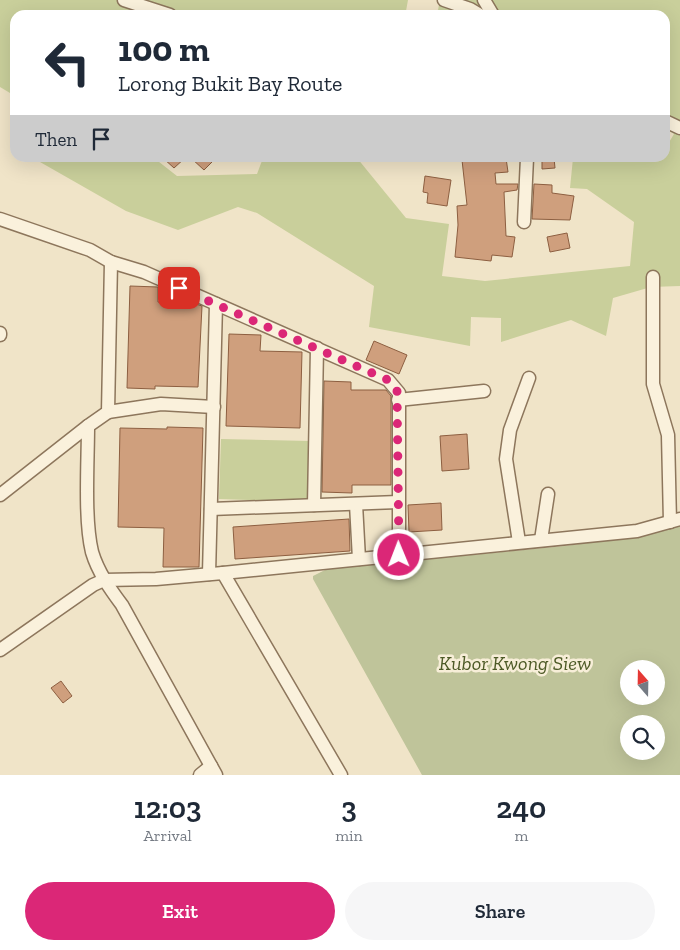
<!DOCTYPE html>
<style>
:root{--surface:#fff;--page:#f6f6f7;--text:#1f2937;--muted:#747a83;--accent:#db2777}
body{margin:0;font-family:"Zilla Slab",serif;background:var(--page);color:var(--text);height:100vh;display:flex;flex-direction:column;font-size:19px;white-space:nowrap}
*{box-sizing:border-box;margin:0}
p{font-size:16px;color:var(--muted)}
.icon{flex:none;width:28px;height:28px;fill:none;stroke:currentColor;stroke-width:2;stroke-linecap:round;stroke-linejoin:round}
.map{position:relative;height:775px;overflow:hidden}
.panel{display:flex;flex-direction:column;background:var(--surface);flex:1}
.panel>*{flex:none}
.guide{position:absolute;left:10px;top:10px;width:660px;height:152px;border-radius:15px;box-shadow:0 5px 20px #0002;background:#fff;color:var(--text);overflow:hidden}
.needle{width:32px;rotate:340deg}
.buttons{position:absolute;left:620px;top:660px;display:grid;gap:10px}
.buttons a{display:grid;place-items:center;width:45px;height:45px;border-radius:50%;background:var(--surface);box-shadow:0 5px 20px #0002;font-size:25px}
.pin{position:absolute;display:grid;place-items:center;width:42px;height:42px;color:#fff;margin:-21px;border-radius:10px;box-shadow:0 2px 8px #0006}
.me{position:absolute;width:55px;margin:-28px;rotate:359deg;stroke-linejoin:round;filter:drop-shadow(0 0 4px #0008)}
.turn{display:flex;align-items:center;gap:18px;height:105px;padding:0 25px;font-size:22px}
.turn .icon{width:65px;height:65px;stroke-width:2.5}
.turn b{display:block;font-size:35px;line-height:42px}
.then{display:flex;align-items:center;height:48px;padding:0 25px;background:#0003;gap:10px;font-size:19px}
.eta{display:flex;justify-content:space-evenly;align-items:center;height:85px;text-align:center}
.eta b{font-size:30px;font-weight:600;line-height:35px}
.primary-button{display:flex;gap:10px;margin-top:auto;padding:10px 25px}
.primary-button a{flex:1;height:58px;border-radius:30px;background:var(--accent);color:#fff;font-size:20px;font-weight:600;line-height:58px;text-align:center}
.primary-button a+a{background:var(--page);color:var(--text)}
.map>svg:first-child{display:block}
.green{fill:#c9cf9b}
.cemetery{fill:#bfc49a;fill-rule:evenodd}
.building{fill:#cf9f7d;stroke:#8d5f41}
.lines{fill:none;stroke-linecap:round;stroke-linejoin:round}
.minor-casing{stroke:#8d765c;stroke-width:15}
.minor{stroke:#faf1dc;stroke-width:12}
.route{stroke:#db2777;stroke-width:9;stroke-dasharray:0 16.2}
.labels{text-anchor:middle;dominant-baseline:central;stroke-width:5;stroke-linejoin:round;paint-order:stroke}
.park-label{font-size:20px;font-style:italic;fill:#4d5a26;stroke:#f7eed8}
</style>
<div class="map">
<svg width="680" height="775" viewBox="0 0 680 775">
<rect width="100%" height="100%" fill="#f0e4c8"/>
<g class="green">
<polygon points="0,0 408,0 406,11 428,15 15,15 15,96 0,87"/>
<polygon points="440,0 680,0 680,286 651,287 613,298 606,336 571,320 501,342 501,318 471,317 470,346 369,327 374,286 257,213 238,207 178,230 126,211 33,158 154,158 177,176 257,174 263,158 357,158 406,218 449,224 442,276 485,281 630,266 634,222 587,189 570,188 573,158 665,158 665,149 674,134 665,128 665,15 437,15"/>
<polygon points="221,439 310,441 308,502 219,499"/>
</g>
<path class="cemetery" d="M 680,525 L 680,775 L 422,775 L 313,579 L 313,576 L 327,569 L 565,546 L 638,536 ZM 629,669 L 656,669 L 656,696 L 629,696 ZM 629,724 L 656,724 L 656,751 L 629,751 Z"/>
<g class="building">
<polygon points="163,158 185,158 174,168"/>
<polygon points="191,158 216,158 204,170"/>
<polygon points="484,158 506,158 508,172 495,173 496,184 518,184 517,190 504,192 506,236 515,237 512,257 492,255 491,261 455,257 458,225 457,206 467,205 462,160"/>
<polygon points="542,158 554,158 555,168 542,169"/>
<polygon points="425,176 451,180 447,206 427,203 428,193 423,192"/>
<polygon points="534,184 552,185 552,193 574,196 570,220 532,219"/>
<polygon points="567,233 570,248 550,252 547,237"/>
<polygon points="130,286 158,287 158,302 196,304 202,306 198,387 155,386 155,389 127,388"/>
<polygon points="229,334 261,335 260,351 302,352 300,428 226,426"/>
<polygon points="374,341 407,355 399,374 366,360"/>
<polygon points="324,381 351,382 351,390 386,390 391,396 391,485 352,485 352,493 322,492"/>
<polygon points="167,427 203,428 199,567 163,567 164,528 118,527 120,428 167,429"/>
<polygon points="467,434 469,469 442,471 440,436"/>
<polygon points="441,503 442,530 409,532 408,505"/>
<polygon points="349,519 350,551 235,559 233,527"/>
<polygon points="61,681 72,696 63,703 51,688"/>
</g>
<g class="lines">
<g class="minor-casing">
<g id="minor">
<polyline points="124,0 170,15"/>
<polyline points="444,0 470,9 480,15"/>
<polyline points="484,0 493,15"/>
<polyline points="665,121 680,128"/>
<polyline points="0,219 90,250 111,262 144,272 388,380 399,393 399,555"/>
<polyline points="524,222 527,158"/>
<path d="M 111,262 L 108,412 L 88,426 C 88,462 84,519 92,552 C 98,572 110,589 122,605 L 216,775"/>
<polyline points="653,277 653,384 668,435 670,522"/>
<polyline points="0,333 0,335"/>
<polyline points="398,400 484,391"/>
<polyline points="108,412 161,404 214,407"/>
<polyline points="0,495 88,426"/>
<polyline points="356,504 359,559"/>
<polyline points="314,505 317,348"/>
<polyline points="211,509 398,502"/>
<polyline points="541,540 548,494"/>
<polyline points="519,542 506,459 510,430 529,378"/>
<polyline points="223,573 341,775"/>
<polyline points="209,574 216,304"/>
<polyline points="0,650 93,585 104,580 156,579 223,573 637,531 680,519"/>
<polyline points="200,775 211,766"/>
</g>
</g>
<use href="#minor" class="minor"/>
</g>
<g class="lines">
<polyline class="route" points="179,288 388,380 397,390 399,555"/>
</g>
<g class="labels">
<g class="park-label">
<text x="515" y="663">Kubor Kwong Siew</text>
</g>
</g>
</svg>
<div class="buttons">
<a><svg class="needle" viewBox="-14 -14 28 28"><path d="M0-13l5 13h-10z" fill="#e53935"/><path d="M0 13l5-13h-10z" fill="#747a83"/></svg></a>
<a><svg class="icon" aria-label="search" viewBox="0 0 24 24"><circle cx="10" cy="10" r="6"/><path d="M15 15l6 6"/></svg></a>
</div>
<div class="pin" style="left:179px;top:288px;background:#d93025"><svg class="icon" aria-label="arrive" viewBox="0 0 24 24"><path d="M6 21V4h12l-3 4 3 4H6"/></svg></div>
<svg class="me" style="left:399px;top:555px" viewBox="-20 -20 40 40"><circle r="17" fill="#db2777" stroke="#fff" stroke-width="3"/><path d="M0-11L8 9 0 5-8 9z" fill="#fff"/></svg>
<div class="guide">
<div class="turn"><svg class="icon" aria-label="left" viewBox="0 0 24 24"><path d="M17 20v-9H6M10 6l-5 5 5 5"/></svg><div><b>100 m</b>Lorong Bukit Bay Route</div></div>
<div class="then">Then<svg class="icon" aria-label="arrive" viewBox="0 0 24 24"><path d="M6 21V4h12l-3 4 3 4H6"/></svg></div>
</div>
</div>
<section class="panel">
<div class="eta">
<div><b>12:03</b><p>Arrival</p></div>
<div><b>3</b><p>min</p></div>
<div><b>240</b><p>m</p></div>
</div>
<div class="primary-button"><a>Exit</a><a>Share</a></div>
</section>
